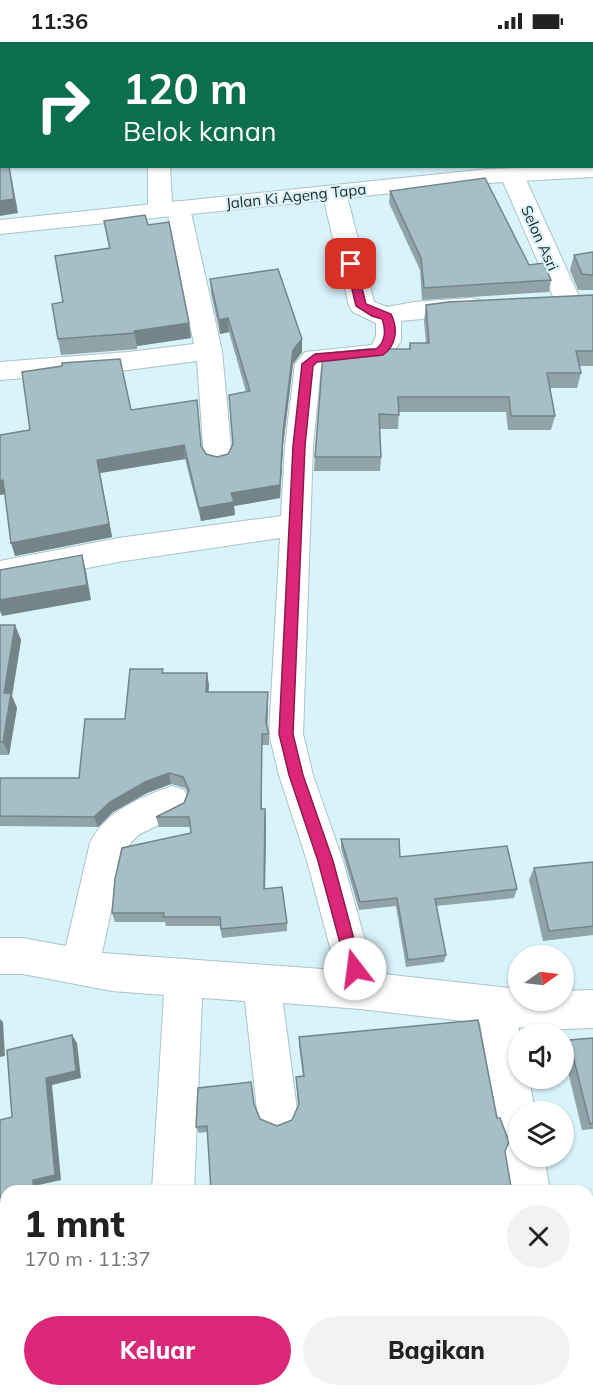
<!DOCTYPE html>
<html lang="id">
<meta charset="utf-8">
<style>
:root{--surface:#fff;--page:#f2f2f2;--text:#222;--muted:#767676;--accent:#db2777}
body{margin:0;font-family:Mulish,sans-serif;background:var(--page);color:var(--text);height:100vh;display:flex;flex-direction:column;font-size:22px;white-space:nowrap}
*{box-sizing:border-box;margin:0}
p{font-size:20px;color:var(--muted)}
.icon{flex:none;width:33px;height:33px;fill:none;stroke:currentColor;stroke-width:2;stroke-linecap:round;stroke-linejoin:round}
.map{position:relative;flex:1;overflow:hidden}
.details{position:absolute;left:0px;top:1143px;width:594px;height:212px;display:flex;flex-direction:column;background:var(--surface);border-radius:18px 18px 0 0;box-shadow:0 2px 4px #0004}
.details>*{flex:none}
.hud{position:absolute;left:0px;top:0px;width:594px;height:126px;box-shadow:0 2px 4px #0004;background:#0b6e4f;color:#fff;overflow:hidden}
.needle{width:39px;rotate:76deg}
.tools{position:absolute;left:508px;top:903px;display:grid;gap:12px}
.tools a{display:grid;place-items:center;width:66px;height:66px;border-radius:50%;background:var(--surface);box-shadow:0 2px 4px #0004;font-size:30px}
.pin{position:absolute;display:grid;place-items:center;width:51px;height:51px;color:#fff;margin:-26px;border-radius:12px;box-shadow:0 3px 9px #0006}
.me{position:absolute;width:66px;margin:-33px;rotate:345deg;stroke-linejoin:round;filter:drop-shadow(0 0 4px #0008)}
.turn{display:flex;align-items:center;gap:21px;height:126px;padding:0 24px;font-size:27px}
.turn .icon{width:78px;height:78px;stroke-width:2.5}
.turn b{display:block;font-size:42px;line-height:51px}
.round{display:grid;place-items:center;flex:none;width:63px;height:63px;border-radius:32px;background:var(--page)}
.headline{display:flex;align-items:center;justify-content:space-between;height:102px;padding:0 24px}
h1{font-size:36px;font-weight:800;line-height:45px}
.primary-button{display:flex;gap:12px;margin-top:auto;padding:12px 24px}
.primary-button a{flex:1;height:69px;border-radius:36px;background:var(--accent);color:#fff;font-size:24px;font-weight:800;line-height:69px;text-align:center}
.primary-button a+a{background:var(--page);color:var(--text)}
.status{display:flex;justify-content:space-between;align-items:center;height:42px;padding:0 30px;background:var(--surface);direction:ltr}
.status svg{height:16px;fill:currentColor}
.map>svg:first-child{display:block}
.lines{fill:none;stroke-linecap:round;stroke-linejoin:round}
.street-casing{stroke:#aac3ca;stroke-width:2}
.secondary-casing{stroke:#aac3ca;stroke-width:2}
.street{fill:#fff;fill-rule:evenodd}
.secondary{fill:#fff;fill-rule:evenodd}
.wall{fill:#8fa3a9}
.shaded-wall{fill:#74858a}
.building{fill:#a6bec5;stroke:#74858a;stroke-width:1.5}
.route{fill:#db2777;stroke:#8e194d;stroke-width:1.5}
.labels{text-anchor:middle;dominant-baseline:central;stroke-width:4.5;stroke-linejoin:round;paint-order:stroke}
.far-street-label{font-size:15px;fill:#232c2f;stroke:#d9f3fa}
</style>
<div class="status"><b>11:36</b><svg viewBox="0 0 49 12"><path d="M0 12V9h3v3zM5 12V6h3v6zM10 12V3h3v9zM15 12V0h3v12zM26 1h20v11H26zM47 4h2v5h-2z"/></svg></div>
<div class="map">
<svg width="593" height="1354" viewBox="0 0 593 1354">
<rect width="100%" height="100%" fill="#d9f3fa"/>
<g class="lines">
<g class="street-casing">
<g id="street">
<rect x="148" y="0" width="20" height="2"/>
<polygon points="180,0 219,0 179,2"/>
<polygon points="435,0 455,0 456,2 435,2"/>
<rect x="0" y="12" width="2" height="12"/>
<polygon points="148,124 170,124 172,160 178,159 186,161 190,166 222,309 232,416 228,423 218,426 208,423 204,416 197,319 128,328 0,338 0,320 128,310 194,302 168,173 160,175 152,173 148,168"/>
<polygon points="512,126 520,128 524,133 581,259 577,265 568,267 559,265 555,259 500,133 504,128"/>
<path d="M 334,143 L 342,145 L 346,150 L 374,260 L 387,265 L 414,260 L 471,256 L 480,258 L 484,264 L 480,270 L 471,272 L 401,279 L 401,299 L 388,317 L 321,325 L 313,404 L 303,692 L 313,733 L 343,819 L 374,931 L 519,947 L 519,958 L 564,958 L 564,949 L 593,948 L 593,986 L 542,988 L 519,985 L 519,1036 L 529,1036 L 535,1070 L 519,1070 L 519,1114 L 544,1114 L 550,1149 L 508,1149 L 502,1114 L 506,1106 L 499,1091 L 480,981 L 360,967 L 283,961 L 297,1068 L 291,1082 L 277,1088 L 263,1082 L 257,1068 L 245,959 L 202,956 L 194,1149 L 152,1149 L 164,953 L 112,949 L 23,932 L 0,932 L 0,896 L 23,896 L 66,904 L 90,801 C 105,769 141,755 172,744 L 184,748 L 189,759 L 184,770 L 138,793 L 124,809 L 102,911 L 336,928 L 307,819 L 279,733 L 269,692 L 280,496 L 118,520 L 0,543 L 0,519 L 118,496 L 281,474 L 285,404 L 295,322 L 305,310 L 372,303 L 376,294 L 376,281 L 353,270 L 349,264 L 322,150 L 326,145 Z"/>
<polygon points="9,1348 55,1348 54,1354 8,1354"/>
</g>
</g>
<g class="secondary-casing">
<polygon id="secondary" points="593,121 593,135 488,141 0,192 0,178 488,127 592,124"/>
</g>
<use href="#street" class="street"/>
<use href="#secondary" class="secondary"/>
</g>
<g class="wall">
<polygon points="390,149 529,223 551,238 549,250 422,258 420,228 389,161"/>
<polygon points="104,179 148,183 189,281 191,296 137,304 137,307 61,313 58,297 63,260 109,206"/>
<polygon points="593,210 593,248 578,248 570,228 574,213"/>
<polygon points="210,237 302,310 293,322 283,404 280,456 234,464 235,473 201,479 185,417 100,431 112,495 15,514 5,452 0,453 0,393 131,368 201,404 206,412 217,415 228,412 233,403 246,350 229,290 220,292 211,251"/>
<polygon points="593,253 593,324 580,324 581,331 577,346 550,346 555,374 551,388 508,388 506,370 399,370 398,387 380,387 381,415 380,429 314,429 315,415 409,307 410,301 426,301 424,279 426,263"/>
<polygon points="0,583 15,583 21,598 12,654 17,666 9,713 0,713"/>
<polygon points="163,631 207,631 208,650 268,650 268,661 267,685 269,692 269,703 262,703 262,767 266,777 265,847 287,881 287,889 222,896 220,884 166,884 165,880 115,880 112,871 191,791 190,785 159,785 156,775 184,761 188,751 185,746 171,742 147,751 113,770 98,785 0,784 0,736 79,736"/>
<polygon points="341,797 400,815 517,847 514,856 436,864 446,913 444,920 406,925 396,864 359,868 341,806"/>
<polygon points="593,820 593,893 543,899 529,838 534,826"/>
<polygon points="299,995 497,1076 505,1109 511,1145 207,1090 199,1091 196,1085 254,1063 260,1077 277,1084 292,1078 298,1064 296,1035 303,1034 299,1003"/>
<polygon points="593,996 593,1087 582,1088 564,1013 564,1005 569,998"/>
</g>
<g class="shaded-wall">
<polygon points="9,124 12,138 18,171 0,174 0,159"/>
<polygon points="228,276 229,290 220,292 219,278"/>
<polygon points="189,281 191,296 137,304 134,289"/>
<polygon points="302,297 302,310 293,322 283,404 280,456 234,464 235,473 201,479 199,466 231,451 283,390 293,308"/>
<polygon points="184,403 185,417 100,431 112,495 15,514 11,501 97,418"/>
<polygon points="3,438 8,451 0,453 0,439"/>
<polygon points="82,513 86,529 91,558 2,574 0,569 0,558"/>
<polygon points="15,583 21,598 12,654 17,666 9,713 3,700 4,651"/>
<polygon points="207,631 209,643 208,661 206,650"/>
<polygon points="268,650 268,661 267,692 266,681"/>
<polygon points="262,692 262,777 261,767"/>
<polygon points="169,731 171,742 147,751 113,770 98,785 94,775 110,760 145,740"/>
<polygon points="265,767 266,777 265,856 264,847"/>
<polygon points="0,977 3,980 5,1014 0,1015"/>
<polygon points="72,993 77,1001 81,1036 52,1043 61,1138 39,1143 40,1149 34,1149 33,1138 46,1036"/>
<polygon points="6,1292 6,1295 0,1297 0,1294"/>
</g>
<g class="building">
<polygon points="9,124 14,157 0,159 0,125"/>
<polygon points="485,136 529,223 544,221 551,238 424,246 421,216 390,149"/>
<polygon points="145,173 148,183 169,180 189,281 134,289 135,291 58,297 52,262 63,260 55,214 110,206 104,179"/>
<polygon points="593,210 593,233 582,232 574,213"/>
<polygon points="278,227 302,297 293,308 283,390 280,443 231,451 234,460 199,466 184,403 97,418 109,482 11,501 3,438 0,439 0,393 30,388 22,330 62,324 62,321 120,317 131,368 197,358 201,404 206,412 217,415 228,412 233,402 229,353 250,349 228,276 219,278 210,237"/>
<polygon points="593,253 593,309 576,309 581,331 547,331 555,374 511,374 509,355 398,355 399,373 379,372 381,415 315,415 323,312 367,307 410,307 410,301 429,301 426,263 448,260"/>
<polygon points="82,513 87,543 0,558 0,528"/>
<polygon points="0,583 15,583 4,651 11,651 3,700 0,700"/>
<polygon points="130,627 163,627 162,631 207,631 206,650 268,650 266,681 269,692 262,692 261,767 265,767 264,847 282,845 287,881 221,887 220,875 163,875 164,871 112,871 115,837 122,806 191,791 189,775 156,775 184,761 189,748 183,735 169,731 145,740 110,760 94,775 0,774 0,736 79,736 85,677 125,677"/>
<polygon points="341,797 399,797 400,815 507,804 517,847 435,857 446,913 408,918 397,856 360,860"/>
<polygon points="593,820 593,884 549,889 534,826"/>
<polygon points="478,978 497,1076 500,1076 509,1100 505,1109 511,1145 521,1147 522,1149 211,1149 207,1084 196,1085 198,1046 251,1040 254,1062 260,1077 277,1084 292,1078 299,1062 296,1035 304,1034 299,995"/>
<polygon points="0,993 1,1010 0,1010"/>
<polygon points="72,993 76,1029 46,1036 55,1133 33,1138 34,1149 6,1149 6,1292 0,1294 0,1078 12,1075 7,1008"/>
<polygon points="593,996 593,1081 590,1082 569,998"/>
<rect x="94" y="1348" width="188" height="6"/>
</g>
<path class="route" d="M 351,219 L 356,222 L 366,262 L 391,272 C 398,286 397,303 383,313 L 317,320 L 313,324 L 305,404 L 293,692 L 303,733 L 333,819 L 362,927 L 360,932 L 355,934 L 349,932 L 347,927 L 318,819 L 289,733 L 279,692 L 293,404 L 302,322 L 315,312 L 376,307 C 386,300 386,287 382,277 L 372,274 L 356,264 L 346,222 Z"/>
<g class="labels">
<g class="far-street-label">
<text transform="translate(296 154) rotate(-6)">Jalan Ki Ageng Tapa</text>
<text transform="translate(540 196) rotate(66)">Selon Asri</text>
</g>
</g>
</svg>
<div class="tools">
<a><svg class="needle" viewBox="-14 -14 28 28"><path d="M0-13l5 13h-10z" fill="#e53935"/><path d="M0 13l5-13h-10z" fill="#767676"/></svg></a>
<a><svg class="icon" aria-label="sound" viewBox="0 0 24 24"><path d="M4 9h4l5-4v14l-5-4H4zM17 9q2 3 0 6"/></svg></a>
<a><svg class="icon" aria-label="layers" viewBox="0 0 24 24"><path d="M12 4l9 5-9 5-9-5zM3 14l9 5 9-5"/></svg></a>
</div>
<div class="pin" style="left:351px;top:222px;background:#d93025"><svg class="icon" aria-label="arrive" viewBox="0 0 24 24"><path d="M6 21V4h12l-3 4 3 4H6"/></svg></div>
<svg class="me" style="left:355px;top:927px" viewBox="-20 -20 40 40"><circle r="19" fill="#fff"/><path d="M0-13L10 11 0 6-10 11z" fill="#db2777"/></svg>
<div class="hud">
<div class="turn"><svg class="icon" aria-label="right" viewBox="0 0 24 24"><path d="M7 20v-9h11M14 6l5 5-5 5"/></svg><div><b>120 m</b>Belok kanan</div></div>
</div>
<section class="details">
<div class="headline"><div><h1>1 mnt</h1><p>170 m · 11:37</p></div><a class="round"><svg class="icon" aria-label="close" viewBox="0 0 24 24"><path d="M6 6l12 12M18 6L6 18"/></svg></a></div>
<div class="primary-button"><a>Keluar</a><a>Bagikan</a></div>
</section>
</div>
